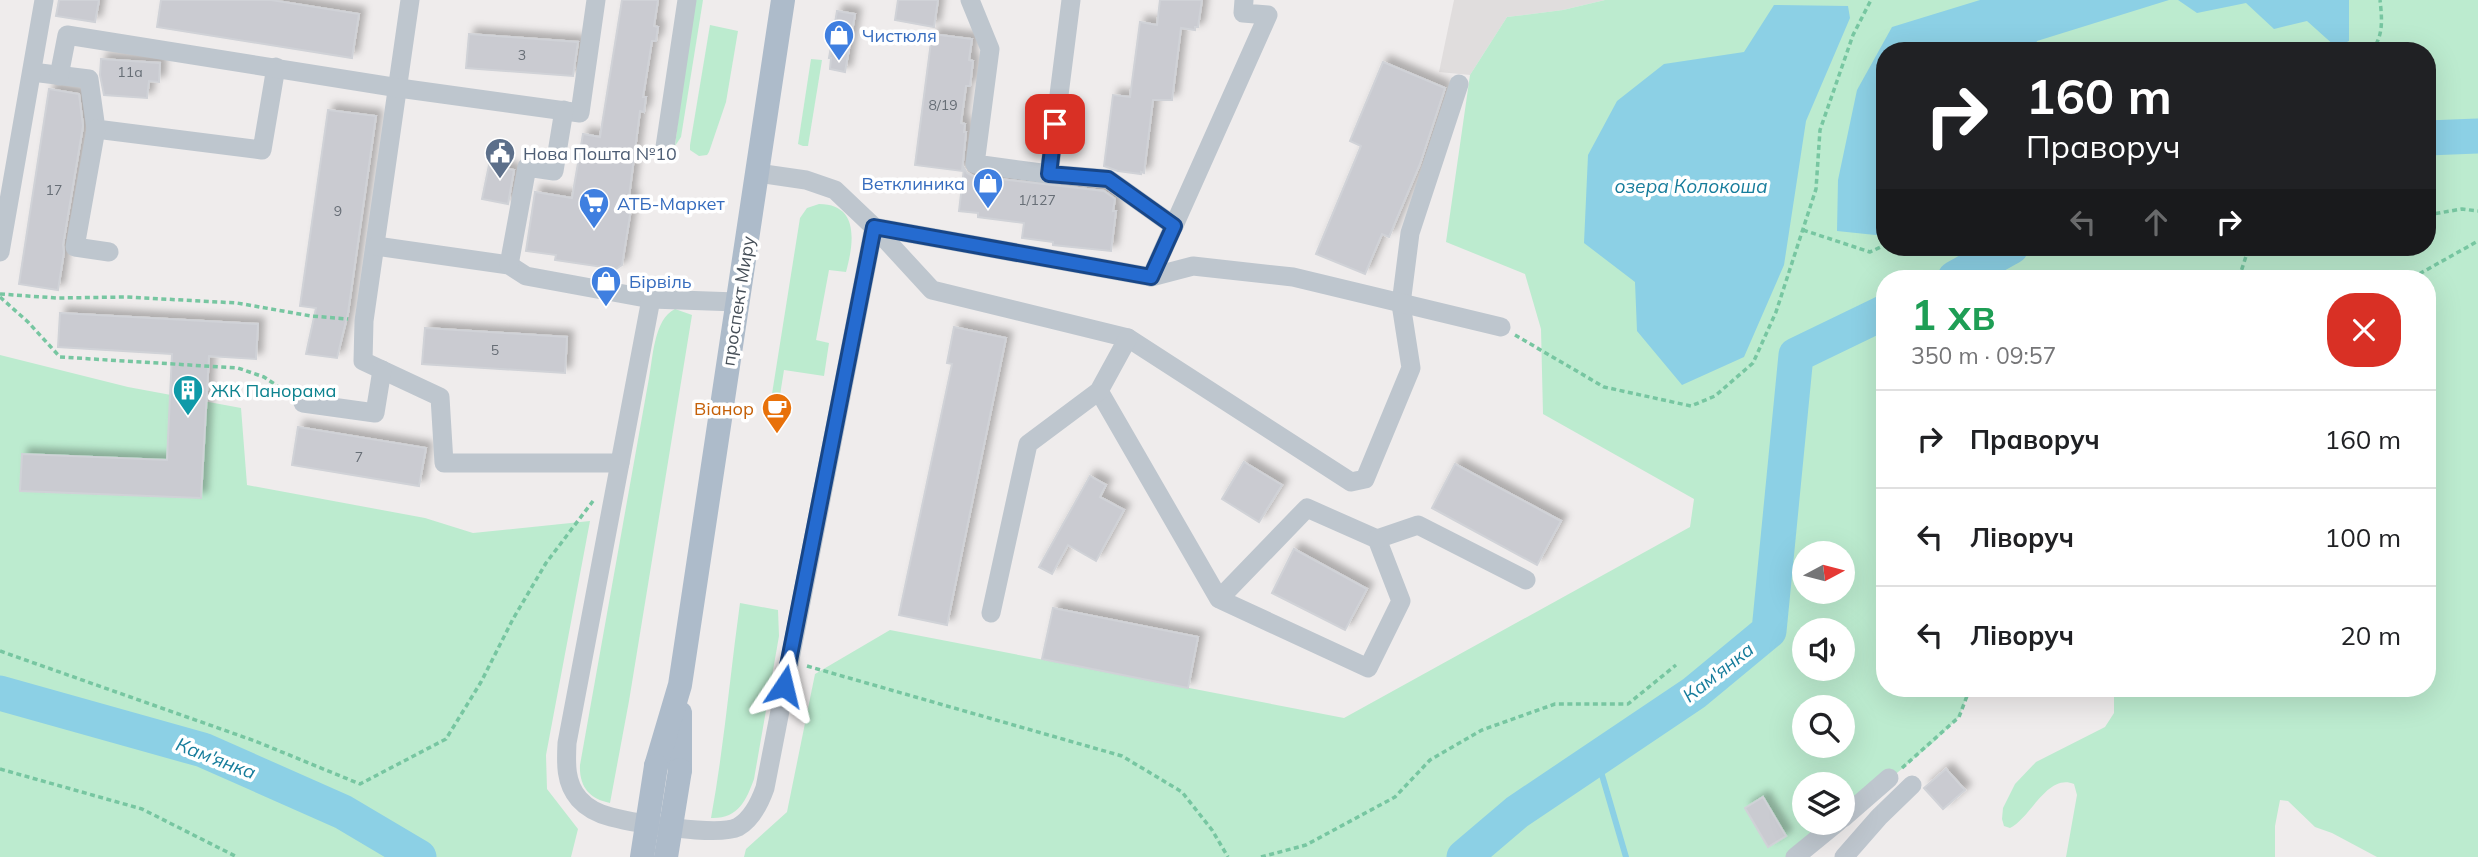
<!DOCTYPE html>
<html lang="uk">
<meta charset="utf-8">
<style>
:root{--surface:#fff;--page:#f6f6f6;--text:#202124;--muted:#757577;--line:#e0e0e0}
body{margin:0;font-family:Mulish,sans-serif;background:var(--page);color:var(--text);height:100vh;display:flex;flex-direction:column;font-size:26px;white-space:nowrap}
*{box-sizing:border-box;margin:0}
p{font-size:23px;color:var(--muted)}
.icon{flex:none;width:38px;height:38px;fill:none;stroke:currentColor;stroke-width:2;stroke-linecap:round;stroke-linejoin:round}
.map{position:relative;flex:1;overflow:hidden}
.panel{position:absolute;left:1876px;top:270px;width:560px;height:427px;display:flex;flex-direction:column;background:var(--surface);border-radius:28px;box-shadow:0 7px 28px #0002}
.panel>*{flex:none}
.guide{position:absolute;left:1876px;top:42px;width:560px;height:214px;border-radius:28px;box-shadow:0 7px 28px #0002;background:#202124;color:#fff;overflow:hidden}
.needle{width:46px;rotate:83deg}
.fabs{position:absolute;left:1792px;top:541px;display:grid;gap:14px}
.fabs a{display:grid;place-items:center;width:63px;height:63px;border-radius:50%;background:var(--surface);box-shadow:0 7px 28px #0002;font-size:35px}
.pin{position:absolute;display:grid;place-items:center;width:60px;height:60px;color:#fff;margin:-30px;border-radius:14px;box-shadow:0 4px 10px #0006}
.me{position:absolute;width:77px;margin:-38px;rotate:10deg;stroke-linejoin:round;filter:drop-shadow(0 0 5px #0008)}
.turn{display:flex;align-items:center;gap:24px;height:147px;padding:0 35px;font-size:32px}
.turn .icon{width:91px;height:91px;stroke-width:2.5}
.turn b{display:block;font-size:49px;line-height:60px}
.lanes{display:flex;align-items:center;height:66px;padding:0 35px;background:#0003;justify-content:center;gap:35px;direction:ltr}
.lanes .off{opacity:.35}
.round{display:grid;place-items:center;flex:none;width:74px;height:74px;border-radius:28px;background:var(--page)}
.summary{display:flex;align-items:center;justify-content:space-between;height:119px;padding:0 35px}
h1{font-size:42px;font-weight:700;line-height:52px;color:#1e9e55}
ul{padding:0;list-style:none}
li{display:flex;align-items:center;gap:21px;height:98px;padding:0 35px;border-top:2px solid var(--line)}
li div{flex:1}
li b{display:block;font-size:26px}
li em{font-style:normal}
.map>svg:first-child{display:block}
.education{fill:#e0dddd}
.green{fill:#bcebcf;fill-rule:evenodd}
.water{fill:#8cd0e5}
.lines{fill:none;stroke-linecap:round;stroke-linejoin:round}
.stream{stroke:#8cd0e5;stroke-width:6}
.river{stroke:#8cd0e5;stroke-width:35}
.building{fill:#cacbd1;stroke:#d0d2d7;stroke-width:2;filter:url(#shadow)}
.path{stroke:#77c6a1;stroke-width:3.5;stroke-dasharray:5 3.5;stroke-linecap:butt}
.minor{stroke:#bec6ce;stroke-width:19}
.major{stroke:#adbbca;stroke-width:24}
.major-bridge{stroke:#adbbca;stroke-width:24}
.route-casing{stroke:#184687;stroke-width:18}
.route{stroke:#256bd0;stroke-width:12}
.labels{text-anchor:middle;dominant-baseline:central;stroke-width:7;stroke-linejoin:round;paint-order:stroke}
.number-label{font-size:14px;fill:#676e76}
.shop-label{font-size:18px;fill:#366cbe;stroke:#fff;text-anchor:start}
.service-label{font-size:18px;fill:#4e5e75;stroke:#fff;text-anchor:start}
.street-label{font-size:18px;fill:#464f58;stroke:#fff}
.culture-label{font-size:18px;fill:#0d838f;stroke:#fff;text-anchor:start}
.food-label{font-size:18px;fill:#c56008;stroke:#fff;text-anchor:end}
.water-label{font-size:19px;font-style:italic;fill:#167c9b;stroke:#fff}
</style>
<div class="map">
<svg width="2478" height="857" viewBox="0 0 2478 857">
<defs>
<filter id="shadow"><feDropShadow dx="6" dy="-6" stdDeviation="3.5" flood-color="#0004"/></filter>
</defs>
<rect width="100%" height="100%" fill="#efecec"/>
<polygon class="education" points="1454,0 1605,0 1563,10 1507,17 1470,75 1439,72"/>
<g class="green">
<polygon points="692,0 703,0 681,137 675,146"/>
<path d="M 1605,0 L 2478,0 L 2478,857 L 2377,857 L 2332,833 L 2315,827 L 2288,801 L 2280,800 L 2275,826 L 2275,857 L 2066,857 L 2077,795 L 2074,784 C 2047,773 2031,818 2010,828 L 2004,826 L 2002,819 L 2003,808 L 2015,784 L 2036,762 L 2105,727 L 2114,713 L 2114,688 L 2427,688 L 2427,278 L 1885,278 L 1885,688 L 1970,688 L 1959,717 L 1934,742 L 1843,818 L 1843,784 L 1804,784 L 1804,822 L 1838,823 L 1795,857 L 744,857 L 746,849 L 787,812 L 815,674 L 890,630 L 1344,718 L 1690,527 L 1694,499 L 1543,414 L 1541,329 L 1525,274 L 1446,242 L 1470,75 L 1507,17 L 1563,10 ZM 1885,51 L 2427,51 L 2427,247 L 1885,247 ZM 1804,553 L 1843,553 L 1843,592 L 1804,592 ZM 1804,630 L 1843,630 L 1843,668 L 1804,668 ZM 1804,707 L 1843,707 L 1843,746 L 1804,746 Z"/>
<polygon points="710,25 738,31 726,102 709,152 707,155 699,156 690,150 690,145"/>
<polygon points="811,59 822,60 808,146 803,146 798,144"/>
<path d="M 819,204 C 861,204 853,246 846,272 L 829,270 L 816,340 L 829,343 L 824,376 L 784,370 L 776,420 L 768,419 L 800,218 L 807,208 Z"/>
<path d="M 675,309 L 692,315 L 629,701 L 610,803 C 589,799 579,786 580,765 L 649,378 C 653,357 654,319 675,309 Z"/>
<polygon points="0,355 128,387 241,408 247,485 425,518 473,533 590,521 546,755 547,789 578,829 571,857 0,857"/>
<path d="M 740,603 L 778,610 L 779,636 L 754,779 C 746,801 738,819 711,818 C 724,747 730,675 740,603 Z"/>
</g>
<g class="water">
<polygon points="1980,0 2169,0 2037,41 2033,51 1885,51 1885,236 1837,231 1838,180 1857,90 1892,27"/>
<polygon points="2178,0 2349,0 2349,41 2336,47 2307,21 2274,29 2246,3 2197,13"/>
<polygon points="1774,5 1848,6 1850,18 1806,121 1784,265 1744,357 1682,385 1637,331 1635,282 1584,243 1588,155 1617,101 1664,64 1744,52"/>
</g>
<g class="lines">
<polyline class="stream" points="1597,758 1626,857"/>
<g class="river">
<polyline points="2427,138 2478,136"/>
<polyline points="1955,278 2011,247"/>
<polyline points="0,693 203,750 343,812 419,857"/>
<polyline points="1464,857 1517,812 1694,693 1769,631 1796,355 1885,312"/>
</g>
</g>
<g class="building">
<polygon points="59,0 99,0 95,22 56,16"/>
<polygon points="161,0 271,0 359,14 352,58 157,27"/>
<polygon points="622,0 658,0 654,26 658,27 656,41 652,41 643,97 646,97 644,112 640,111 629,197 633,197 622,265 616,269 555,260 556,255 526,251 535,192 572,198 583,134 600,137"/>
<polygon points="898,0 938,0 934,27 895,20"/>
<polygon points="1160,0 1202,0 1198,27 1195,27 1195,30 1181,28 1172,100 1153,100 1144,173 1141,172 1141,174 1118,171 1104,166 1113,95 1130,97 1140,22 1157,25"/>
<polygon points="837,11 855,14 845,72 830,69 831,58 829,58"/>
<polygon points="469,34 578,42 573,76 466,68"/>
<polygon points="932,34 972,39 969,60 973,61 971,78 970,86 966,86 961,123 965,124 964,132 966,132 962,171 915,165"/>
<polygon points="101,59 160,63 159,82 149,81 147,98 104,95 100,75"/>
<polygon points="1383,62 1445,88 1420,164 1389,237 1382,234 1365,274 1316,254 1361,146 1350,141"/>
<polygon points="49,89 79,94 83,126 63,245 64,252 58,290 19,284"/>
<polygon points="328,110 376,116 348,313 337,358 306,354 316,308 300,306"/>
<polygon points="489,165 514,170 508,204 482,199"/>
<polygon points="964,168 967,173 973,176 1104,191 1115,199 1113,211 1116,211 1111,251 1053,245 1053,242 1022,238 1024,223 978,217 978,213 959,211"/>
<polygon points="60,313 258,324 256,359 209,356 201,498 20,491 22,454 167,460 172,354 58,347"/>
<polygon points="954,327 1006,338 947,625 899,615 952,364 947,363"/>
<polygon points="425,328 567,337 565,373 422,364"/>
<polygon points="298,427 426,448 419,486 292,465"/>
<polygon points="1244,462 1282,485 1259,522 1222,499"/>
<polygon points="1455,464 1561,521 1537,565 1432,508"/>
<polygon points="1090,476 1106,485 1100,497 1124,510 1096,561 1068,545 1052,574 1039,567"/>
<polygon points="1294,549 1367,589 1345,630 1272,593"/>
<polygon points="1053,608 1198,637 1188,688 1042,659"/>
<polygon points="1946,769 1965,790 1943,809 1924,788"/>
<polygon points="1763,797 1786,836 1768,847 1745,808"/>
</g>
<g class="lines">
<g class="path">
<path d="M 2371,51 C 2384,37 2382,18 2380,0"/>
<polyline points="2427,215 2462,209 2478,211"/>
<polyline points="1803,230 1870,252 1885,245"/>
<polyline points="2239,278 2249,247"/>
<polyline points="2412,278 2478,241"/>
<polyline points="0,294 57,298 126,297 237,303 311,316 348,319"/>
<polyline points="0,297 28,322 60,357 238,368 264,377 288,393"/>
<polyline points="1515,335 1604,387 1691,406 1715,396 1753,363 1776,312 1816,189 1820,130 1853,35 1871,0"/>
<polyline points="0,651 255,741 360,784 446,739 481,682 513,619 546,563 593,501"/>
<polyline points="807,666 1122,756 1182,792 1212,830 1228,857"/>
<polyline points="1902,768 1959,717 1970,688"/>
<polyline points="0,769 142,809 237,857"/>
<polyline points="1261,857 1306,845 1395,797 1430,760 1482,730 1555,704 1628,704 1676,665"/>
</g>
<g class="minor">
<polyline points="410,0 364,321 363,361 440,397 444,463 620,463"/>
<polyline points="970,0 990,49 975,164 1049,174 1071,0"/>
<polyline points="32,72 89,79 96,129 262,150 276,67"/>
<polyline points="59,76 67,35 399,88 580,113 596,0"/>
<polyline points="96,129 75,247 109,252"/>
<polyline points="666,150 665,147 687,0"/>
<polyline points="1049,174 1108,179 1174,226"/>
<polyline points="874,227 932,290 1128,338 1351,482 1365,479 1411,368 1401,304 1410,233 1459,84"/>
<polyline points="874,227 1151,277 1193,266 1293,277 1501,327"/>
<polyline points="376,246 509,265 526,276 651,299 737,302"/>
<polyline points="0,252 44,0"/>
<polyline points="509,265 527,167 554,171 564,110"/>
<polyline points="1151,277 1268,15 1243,13 1244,0"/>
<path d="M 651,299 L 567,743 C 566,763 565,783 579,799 C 587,808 599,814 611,817 C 634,823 718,837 738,827 C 752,819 760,802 765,788 L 874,227 L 835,190 L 806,180 L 757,173"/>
<polyline points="1099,391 1219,599 1368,668 1401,601 1377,539 1307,508 1219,599"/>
<polyline points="303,403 375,413 382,370"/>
<polyline points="1377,539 1418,525 1526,580"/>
<polyline points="991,613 1028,444 1099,391 1128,338"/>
<polyline points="1843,818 1889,778"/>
<polyline points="1795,857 1838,822"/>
<polyline points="1844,857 1879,817 1912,785"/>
</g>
<g class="major">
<polyline points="680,713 680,770"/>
<polyline points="656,766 680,685 783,0"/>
</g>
<g class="major-bridge">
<polyline points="642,857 656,766"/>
<polyline points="666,857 680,770"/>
</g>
</g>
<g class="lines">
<g class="route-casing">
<polyline id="route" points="784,686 874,227 1151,277 1174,226 1108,179 1049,174 1055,124"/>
</g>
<use href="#route" class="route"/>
</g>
<defs>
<g id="shop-pin" transform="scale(1.575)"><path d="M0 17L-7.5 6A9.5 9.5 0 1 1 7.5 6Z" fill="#3f7fe0" stroke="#fff"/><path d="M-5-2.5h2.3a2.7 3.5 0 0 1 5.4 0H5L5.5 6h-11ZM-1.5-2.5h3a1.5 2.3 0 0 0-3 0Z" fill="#fff"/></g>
<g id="civic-pin" transform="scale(1.575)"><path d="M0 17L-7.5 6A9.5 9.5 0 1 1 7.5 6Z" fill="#5c6f8a" stroke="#fff"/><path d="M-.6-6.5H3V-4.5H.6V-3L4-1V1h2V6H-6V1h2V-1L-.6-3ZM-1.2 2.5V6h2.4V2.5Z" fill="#fff"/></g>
<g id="supermarket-pin" transform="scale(1.575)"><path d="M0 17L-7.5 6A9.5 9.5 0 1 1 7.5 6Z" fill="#3f7fe0" stroke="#fff"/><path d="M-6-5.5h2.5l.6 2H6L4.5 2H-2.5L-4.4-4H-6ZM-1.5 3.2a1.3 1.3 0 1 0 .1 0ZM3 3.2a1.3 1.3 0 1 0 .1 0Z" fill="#fff"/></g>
<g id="building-pin" transform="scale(1.575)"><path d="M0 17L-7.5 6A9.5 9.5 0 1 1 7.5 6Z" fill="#0f9aa8" stroke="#fff"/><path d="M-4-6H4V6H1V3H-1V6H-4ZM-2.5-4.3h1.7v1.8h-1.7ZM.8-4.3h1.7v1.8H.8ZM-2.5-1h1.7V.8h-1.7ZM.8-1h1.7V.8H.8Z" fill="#fff"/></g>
<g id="cafe-pin" transform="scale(1.575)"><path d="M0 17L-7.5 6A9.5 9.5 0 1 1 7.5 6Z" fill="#e8710a" stroke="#fff"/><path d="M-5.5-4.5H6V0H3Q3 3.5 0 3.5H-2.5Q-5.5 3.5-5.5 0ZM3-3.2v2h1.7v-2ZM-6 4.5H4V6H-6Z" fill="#fff"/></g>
</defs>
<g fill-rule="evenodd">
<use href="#shop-pin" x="839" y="35"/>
<use href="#civic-pin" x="500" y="153"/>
<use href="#shop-pin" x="988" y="183"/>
<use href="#supermarket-pin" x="594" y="203"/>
<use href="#shop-pin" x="606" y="281"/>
<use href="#building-pin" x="188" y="390"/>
<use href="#cafe-pin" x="777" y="408"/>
</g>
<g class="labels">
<g class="number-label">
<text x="522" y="55">3</text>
<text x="130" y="72">11а</text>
<text x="943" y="105">8/19</text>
<text x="54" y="190">17</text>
<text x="1037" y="200">1/127</text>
<text x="338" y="211">9</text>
<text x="495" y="350">5</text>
<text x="359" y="457">7</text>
</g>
<g class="shop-label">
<text x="862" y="35">Чистюля</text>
<text x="965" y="183" text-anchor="end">Ветклиника</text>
<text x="617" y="203">АТБ-Маркет</text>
<text x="629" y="281">Бірвіль</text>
</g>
<g class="service-label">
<text x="523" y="153">Нова Пошта №10</text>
</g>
<g class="street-label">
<text transform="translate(738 301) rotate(-81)">проспект Миру</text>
</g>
<g class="culture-label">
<text x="211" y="390">ЖК Панорама</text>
</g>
<g class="food-label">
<text x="754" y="408">Віанор</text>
</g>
<g class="water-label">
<text x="1691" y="186">озера Колокоша</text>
<text transform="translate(1718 672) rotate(-38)">Кам'янка</text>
<text transform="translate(216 758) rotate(21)">Кам'янка</text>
</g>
</g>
</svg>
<div class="fabs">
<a><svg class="needle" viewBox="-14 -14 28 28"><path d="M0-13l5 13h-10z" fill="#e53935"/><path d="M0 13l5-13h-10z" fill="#757577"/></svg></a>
<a><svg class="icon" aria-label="sound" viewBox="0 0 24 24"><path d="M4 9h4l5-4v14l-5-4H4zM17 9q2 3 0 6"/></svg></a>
<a><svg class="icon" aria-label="search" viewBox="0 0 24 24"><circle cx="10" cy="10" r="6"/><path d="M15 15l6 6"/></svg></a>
<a><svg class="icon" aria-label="layers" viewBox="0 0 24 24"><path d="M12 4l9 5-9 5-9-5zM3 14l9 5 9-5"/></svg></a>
</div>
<div class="pin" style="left:1055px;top:124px;background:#d93025"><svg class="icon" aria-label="arrive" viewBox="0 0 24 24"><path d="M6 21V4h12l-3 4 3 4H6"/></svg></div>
<svg class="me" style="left:784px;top:686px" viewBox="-20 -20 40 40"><path d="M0-17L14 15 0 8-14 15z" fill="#256bd0" stroke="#fff" stroke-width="4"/></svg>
<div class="guide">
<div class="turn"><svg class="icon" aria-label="right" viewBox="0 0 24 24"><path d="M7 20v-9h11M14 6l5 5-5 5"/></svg><div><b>160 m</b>Праворуч</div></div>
<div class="lanes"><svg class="icon off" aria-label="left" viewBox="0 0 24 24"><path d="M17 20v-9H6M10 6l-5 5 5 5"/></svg><svg class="icon off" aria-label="ahead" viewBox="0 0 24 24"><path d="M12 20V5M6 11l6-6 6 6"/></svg><svg class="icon" aria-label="right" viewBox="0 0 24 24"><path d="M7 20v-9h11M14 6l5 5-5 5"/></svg></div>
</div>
<section class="panel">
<div class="summary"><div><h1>1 хв</h1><p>350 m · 09:57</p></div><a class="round" style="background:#d93025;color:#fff"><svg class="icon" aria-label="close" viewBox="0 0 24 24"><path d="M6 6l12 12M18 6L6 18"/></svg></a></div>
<ul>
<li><svg class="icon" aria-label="right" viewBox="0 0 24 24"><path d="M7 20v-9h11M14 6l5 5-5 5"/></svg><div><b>Праворуч</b></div><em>160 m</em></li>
<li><svg class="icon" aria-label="left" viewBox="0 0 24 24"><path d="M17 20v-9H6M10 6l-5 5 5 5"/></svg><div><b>Ліворуч</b></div><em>100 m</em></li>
<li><svg class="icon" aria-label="left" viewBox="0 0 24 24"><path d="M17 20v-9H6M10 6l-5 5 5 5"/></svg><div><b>Ліворуч</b></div><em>20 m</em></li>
</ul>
</section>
</div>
